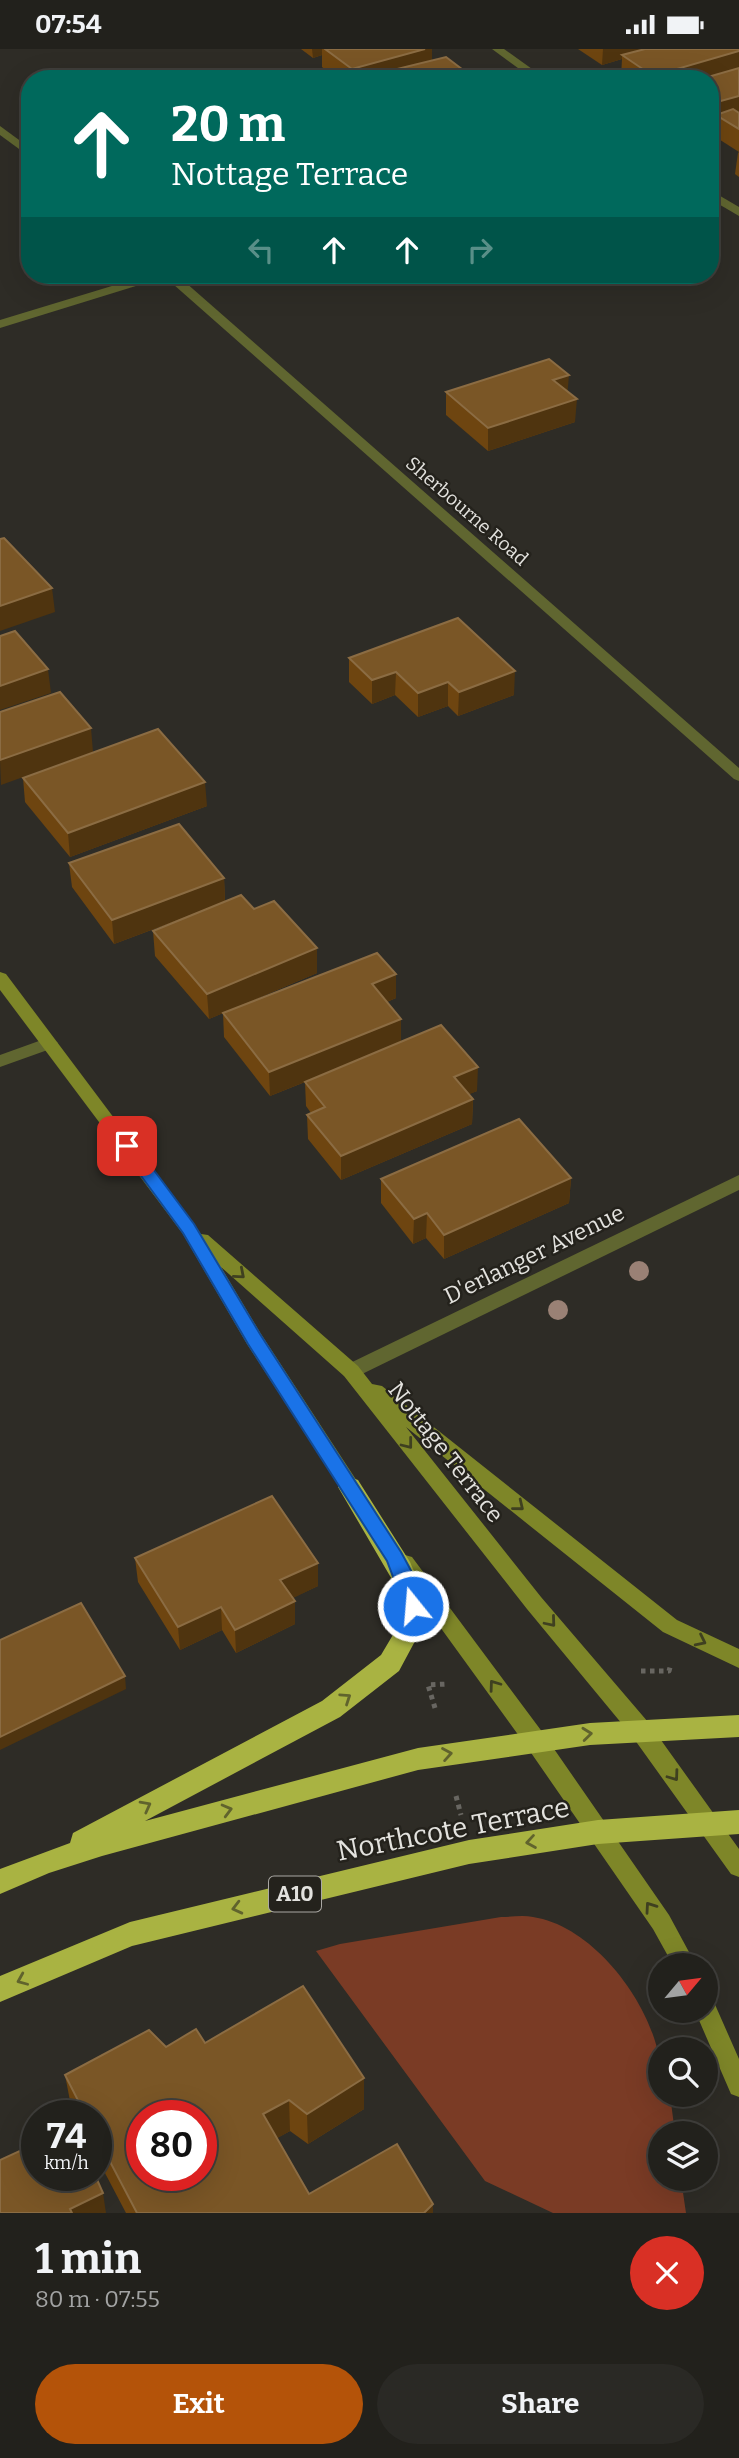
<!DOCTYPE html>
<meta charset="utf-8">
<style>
:root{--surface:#22211c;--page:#2a2925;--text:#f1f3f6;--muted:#a2a3a3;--line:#3f3e3b;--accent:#b45309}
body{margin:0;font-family:Bitter,serif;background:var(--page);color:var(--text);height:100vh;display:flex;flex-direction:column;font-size:26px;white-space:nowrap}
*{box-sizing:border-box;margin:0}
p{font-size:23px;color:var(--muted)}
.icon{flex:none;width:38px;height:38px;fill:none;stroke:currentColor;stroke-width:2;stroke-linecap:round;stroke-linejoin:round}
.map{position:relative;height:2164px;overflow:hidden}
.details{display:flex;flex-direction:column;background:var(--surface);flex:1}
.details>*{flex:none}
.guide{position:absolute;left:21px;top:21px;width:698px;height:214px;border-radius:28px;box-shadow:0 7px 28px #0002,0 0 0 2px var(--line);background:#00695c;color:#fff;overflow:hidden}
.needle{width:46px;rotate:61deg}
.buttons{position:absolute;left:648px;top:1904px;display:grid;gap:14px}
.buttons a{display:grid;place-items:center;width:70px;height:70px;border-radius:50%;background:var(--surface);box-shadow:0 7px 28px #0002,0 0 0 2px var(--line);font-size:35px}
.speed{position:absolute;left:21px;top:2051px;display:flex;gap:14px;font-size:35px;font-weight:700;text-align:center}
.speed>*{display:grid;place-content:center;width:91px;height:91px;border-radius:50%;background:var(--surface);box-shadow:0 7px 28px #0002,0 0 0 2px var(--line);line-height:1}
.speed small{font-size:18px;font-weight:400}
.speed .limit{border:10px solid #d22;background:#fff;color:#111}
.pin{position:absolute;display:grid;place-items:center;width:60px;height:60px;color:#fff;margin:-30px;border-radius:14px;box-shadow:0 4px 10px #0006}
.me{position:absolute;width:77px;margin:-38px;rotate:343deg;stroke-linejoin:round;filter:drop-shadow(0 0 5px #0008)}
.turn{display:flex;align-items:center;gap:24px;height:147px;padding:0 35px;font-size:32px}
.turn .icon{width:91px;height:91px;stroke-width:2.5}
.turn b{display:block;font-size:49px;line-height:60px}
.lanes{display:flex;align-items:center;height:66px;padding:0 35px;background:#0003;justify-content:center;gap:35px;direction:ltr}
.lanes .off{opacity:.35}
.round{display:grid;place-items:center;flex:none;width:74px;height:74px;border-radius:37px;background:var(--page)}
.head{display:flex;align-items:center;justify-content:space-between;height:119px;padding:0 35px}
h1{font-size:42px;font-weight:700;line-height:52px}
.action{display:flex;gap:14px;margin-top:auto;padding:14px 35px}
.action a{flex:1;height:80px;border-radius:42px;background:var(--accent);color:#fff;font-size:28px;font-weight:700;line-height:80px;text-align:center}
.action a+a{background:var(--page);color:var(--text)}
.status{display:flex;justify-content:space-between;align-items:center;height:49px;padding:0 35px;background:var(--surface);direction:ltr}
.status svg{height:19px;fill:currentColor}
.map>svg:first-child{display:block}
.green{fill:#7a3b25}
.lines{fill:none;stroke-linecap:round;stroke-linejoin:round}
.path{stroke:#686661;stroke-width:5;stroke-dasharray:4.5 4.5;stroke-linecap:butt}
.street{fill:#606630;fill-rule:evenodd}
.secondary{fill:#7e8628;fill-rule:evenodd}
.highway{fill:#a9b342;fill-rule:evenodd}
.tree{fill:#9a8175}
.wall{fill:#6e4510}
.shaded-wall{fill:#4f340f}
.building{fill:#7a5626;stroke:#8b6c43;stroke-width:2;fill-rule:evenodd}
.oneway{stroke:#3f4020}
.oneway2{stroke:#60632d}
.route{fill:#1a73e8;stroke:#114b97;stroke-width:2}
.labels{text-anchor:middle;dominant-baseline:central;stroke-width:5;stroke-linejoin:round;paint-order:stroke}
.far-street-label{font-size:19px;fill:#e3e2de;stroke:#24221c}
.shield{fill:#24221c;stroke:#aaa8a4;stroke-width:2}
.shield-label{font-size:21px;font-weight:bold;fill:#e3e2de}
.street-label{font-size:23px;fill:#e3e2de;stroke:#24221c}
.near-street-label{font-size:28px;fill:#e3e2de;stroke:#24221c}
</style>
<div class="status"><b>07:54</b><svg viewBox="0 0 49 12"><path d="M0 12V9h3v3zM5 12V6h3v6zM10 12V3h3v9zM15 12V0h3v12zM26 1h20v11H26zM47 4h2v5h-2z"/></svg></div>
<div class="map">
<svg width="739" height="2164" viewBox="0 0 739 2164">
<rect width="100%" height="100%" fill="#2e2c26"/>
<path class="green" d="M 501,1868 C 511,1868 523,1866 533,1868 C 593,1877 649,1952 659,2008 C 662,2020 660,2034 660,2046 L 670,2046 L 675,2084 L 660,2084 L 660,2130 L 681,2130 L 686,2164 L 553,2164 L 485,2132 L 316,1902 L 340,1895 Z"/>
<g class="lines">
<g class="path">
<polyline points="641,1622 669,1622 671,1615"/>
<polyline points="435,1659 428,1636 447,1635"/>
<polyline points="456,1747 461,1766"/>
</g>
<g class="street">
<polygon points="492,0 504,0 546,30 533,30"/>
<polygon points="0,77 30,99 30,108 0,86"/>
<polygon points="710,141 739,158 739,167 710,150"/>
<polygon points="148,226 177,226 739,719 739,732 734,730 165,228 0,279 0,271"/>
<polygon points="50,988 58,994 56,998 0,1018 0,1006"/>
<polygon points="739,1126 739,1141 358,1327 351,1329 344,1327 342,1322 344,1317"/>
</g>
<g class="secondary">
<polygon points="0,923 6,925 201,1185 208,1186 358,1317 372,1335 382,1337 677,1571 739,1600 739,1619 663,1583 406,1378 541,1548 648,1673 739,1800 739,1828 731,1825 632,1687 527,1560 344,1327 221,1218 261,1285 368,1449 365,1455 358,1457 351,1455 247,1295 183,1185 0,941"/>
<polygon points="405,1506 412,1508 543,1684 669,1866 696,1916 673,1916 653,1880 527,1698 398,1520 395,1514 398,1508"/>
<polygon points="705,1948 713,1951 739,2010 739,2048 731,2045 695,1962 705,1962"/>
</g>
<g class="highway">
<polygon points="350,1428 358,1431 410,1513 421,1539 425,1557 421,1581 399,1622 340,1668 145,1772 418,1699 590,1674 739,1666 739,1688 590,1696 418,1721 102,1807 49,1824 0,1845 0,1820 70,1794 73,1784 322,1652 381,1606 397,1579 401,1557 397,1539 338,1438 342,1431"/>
<polygon points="739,1761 739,1785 598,1795 469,1815 132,1897 0,1953 0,1927 130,1873 469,1791 598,1771"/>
</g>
</g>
<g class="tree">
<circle cx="639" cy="1222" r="10"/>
<circle cx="558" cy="1261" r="10"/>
</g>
<g class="wall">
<polygon points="301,0 432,0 432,12 475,30 337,30 322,18 322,6 313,9"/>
<polygon points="578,0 739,0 739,103 714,87 715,75 710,76 710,30 624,30 621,28 622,10 602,16"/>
<polygon points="739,103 739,128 735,125 738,104"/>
<polygon points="446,343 568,343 575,373 488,402 446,366"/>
<polygon points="349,609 514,646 458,667 448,657 418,668 395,646 372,655 349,633"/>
<polygon points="23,729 207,757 70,808 25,753"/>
<polygon points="69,814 224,829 225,853 254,860 317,924 209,970 155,907 153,882 202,862 114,895 72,838"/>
<polygon points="396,925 396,949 387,953 401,992 477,1042 469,1045 473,1050 472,1075 341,1131 308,1090 307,1066 311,1064 306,1057 305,1033 270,1047 224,988 223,964"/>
<polygon points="571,1129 569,1154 444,1210 426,1189 413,1195 381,1154 381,1130"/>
<polygon points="135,1509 318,1514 318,1537 292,1549 295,1575 236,1604 222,1581 180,1601 138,1533"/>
<polygon points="205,1994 364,2060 308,2095 290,2082 277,2089 309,2145 433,2164 126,2164 96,2107 96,2067 76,2067 71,2057 65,2026 166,1998"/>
</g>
<g class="shaded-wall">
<polygon points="312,0 322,0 322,6 313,9"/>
<polygon points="425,0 432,0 432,19 362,26 362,30 352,30 352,20"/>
<polygon points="603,0 654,0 622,6 622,10 602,16"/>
<polygon points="739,2 739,22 710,30 653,30 653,27"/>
<polygon points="739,47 739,68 716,66 715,75 710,76 710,55"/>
<polygon points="569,326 567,349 553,331"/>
<polygon points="577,350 575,373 488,402 488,379"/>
<polygon points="52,539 55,563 0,582 0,557"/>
<polygon points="48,620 51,644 0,661 0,637"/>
<polygon points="515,622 514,646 458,667 459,643"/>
<polygon points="396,623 395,646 372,655 372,631"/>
<polygon points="448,633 448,657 418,668 418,644"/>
<polygon points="91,679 93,703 1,736 0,711"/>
<polygon points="205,733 207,757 70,808 68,784"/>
<polygon points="224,829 225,853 114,895 112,871"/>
<polygon points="317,899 317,924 209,970 207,945"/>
<polygon points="396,925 396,949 372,959 372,935"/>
<polygon points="401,970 401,994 270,1047 269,1023"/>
<polygon points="478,1018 477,1042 453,1052 454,1028"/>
<polygon points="473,1050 472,1075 341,1131 341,1107"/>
<polygon points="571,1129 569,1154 444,1210 444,1186"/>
<polygon points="427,1164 426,1189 413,1195 414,1170"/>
<polygon points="318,1514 318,1537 281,1555 280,1531"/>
<polygon points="295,1552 295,1575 236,1604 235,1581"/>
<polygon points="221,1558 222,1581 180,1601 178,1578"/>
<polygon points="125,1627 126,1640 0,1701 0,1688"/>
<polygon points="364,2029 364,2060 308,2095 307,2065"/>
<polygon points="289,2051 290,2082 265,2096 263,2065"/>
<polygon points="103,2144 106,2164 71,2164 70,2160"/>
<polygon points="433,2155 433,2164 424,2164"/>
</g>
<g class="building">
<polygon points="325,0 425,0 352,20"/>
<polygon points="645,0 739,0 739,2 653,27 622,6"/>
<polygon points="446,8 475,30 366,30 362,26 382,21 385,23"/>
<polygon points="739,19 739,47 710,55 710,30 701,30"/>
<polygon points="733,60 739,64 739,80 716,66"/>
<polygon points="549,310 569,326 553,331 577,350 488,379 446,343"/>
<polygon points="4,489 52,539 0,557 0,490"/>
<polygon points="458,569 515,622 459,643 448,633 418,644 396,623 372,631 349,609"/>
<polygon points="15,582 48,620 0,637 0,587"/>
<polygon points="60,643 91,679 0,711 0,663"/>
<polygon points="158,680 205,733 68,784 23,729"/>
<polygon points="179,775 224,829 112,871 69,814"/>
<polygon points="241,846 254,860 274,852 317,899 207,945 153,882"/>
<polygon points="377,904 396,925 372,935 401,970 269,1023 223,964"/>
<polygon points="441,976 478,1018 454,1028 473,1050 341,1107 307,1066 325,1058 305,1033"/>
<polygon points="519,1070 571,1129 444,1186 427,1164 414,1170 381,1130"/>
<polygon points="272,1447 318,1514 280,1531 295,1552 235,1581 221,1558 178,1578 135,1509"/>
<polygon points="81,1554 125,1627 0,1688 0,1591"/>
<path d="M 303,1937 L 364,2029 L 307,2065 L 289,2051 L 263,2065 L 309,2145 L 397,2095 L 433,2155 L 424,2164 L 137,2164 L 96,2086 L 96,2067 L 86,2067 L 65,2026 L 149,1981 L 166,1998 L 196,1980 L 205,1994 ZM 142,2067 L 201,2067 L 201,2126 L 142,2126 Z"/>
<polygon points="37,2094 37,2126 95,2126 103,2144 70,2160 72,2164 0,2164 0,2111"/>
</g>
<defs><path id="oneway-chevron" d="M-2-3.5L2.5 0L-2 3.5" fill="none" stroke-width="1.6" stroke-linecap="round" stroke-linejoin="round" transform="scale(1.75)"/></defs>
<g class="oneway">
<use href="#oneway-chevron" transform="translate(240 1225) rotate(41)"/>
<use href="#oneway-chevron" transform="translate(408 1395) rotate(52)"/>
<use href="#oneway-chevron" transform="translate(519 1457) rotate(39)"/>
<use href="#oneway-chevron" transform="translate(551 1573) rotate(50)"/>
<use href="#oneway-chevron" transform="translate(701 1592) rotate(26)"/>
<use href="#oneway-chevron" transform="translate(494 1636) rotate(-126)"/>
<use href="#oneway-chevron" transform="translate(674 1727) rotate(54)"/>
<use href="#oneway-chevron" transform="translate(650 1858) rotate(-125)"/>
</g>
<g class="oneway2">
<use href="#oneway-chevron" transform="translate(346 1649) rotate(-34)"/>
<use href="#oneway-chevron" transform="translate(587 1685) rotate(-6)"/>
<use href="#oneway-chevron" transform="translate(447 1705) rotate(-10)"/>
<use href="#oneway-chevron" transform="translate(146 1757) rotate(-28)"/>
<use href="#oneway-chevron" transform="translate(227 1761) rotate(-15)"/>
<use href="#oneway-chevron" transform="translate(531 1793) rotate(171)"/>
<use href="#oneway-chevron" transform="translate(237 1859) rotate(166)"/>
<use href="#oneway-chevron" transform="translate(22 1931) rotate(157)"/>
</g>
<path class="route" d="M 127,1091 L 133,1093 L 194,1175 L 260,1285 L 401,1503 C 409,1518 427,1546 419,1562 L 413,1564 L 406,1562 L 387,1512 L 248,1295 L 183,1184 L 122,1101 L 119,1097 Z"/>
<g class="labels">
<g class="far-street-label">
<text transform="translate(467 462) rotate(41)">Sherbourne Road</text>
</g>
<rect class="shield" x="269" y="1827.5" width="52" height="35" rx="5"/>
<g class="shield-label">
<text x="295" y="1845">A10</text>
</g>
<g class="street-label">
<text transform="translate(534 1205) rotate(-26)">D'erlanger Avenue</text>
<text transform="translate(446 1403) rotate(52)">Nottage Terrace</text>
</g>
<g class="near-street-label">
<text transform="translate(453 1780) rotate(-11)">Northcote Terrace</text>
</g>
</g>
</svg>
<div class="buttons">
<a><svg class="needle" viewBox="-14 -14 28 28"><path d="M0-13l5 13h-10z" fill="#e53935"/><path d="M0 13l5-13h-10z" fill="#a2a3a3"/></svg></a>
<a><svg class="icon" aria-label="search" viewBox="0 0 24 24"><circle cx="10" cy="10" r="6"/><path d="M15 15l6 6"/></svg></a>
<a><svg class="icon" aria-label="layers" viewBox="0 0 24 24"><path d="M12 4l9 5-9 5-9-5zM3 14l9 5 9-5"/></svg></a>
</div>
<div class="speed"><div>74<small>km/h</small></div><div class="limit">80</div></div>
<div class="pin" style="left:127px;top:1097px;background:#d93025"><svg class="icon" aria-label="arrive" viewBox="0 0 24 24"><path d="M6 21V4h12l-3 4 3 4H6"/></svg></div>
<svg class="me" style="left:413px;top:1557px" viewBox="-20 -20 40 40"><circle r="17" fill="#1a73e8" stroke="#fff" stroke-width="3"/><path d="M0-11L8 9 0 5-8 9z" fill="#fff"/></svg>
<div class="guide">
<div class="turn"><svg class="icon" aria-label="ahead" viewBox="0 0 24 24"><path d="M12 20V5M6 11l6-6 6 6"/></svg><div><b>20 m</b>Nottage Terrace</div></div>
<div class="lanes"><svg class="icon off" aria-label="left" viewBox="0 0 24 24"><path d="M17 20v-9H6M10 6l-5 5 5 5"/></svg><svg class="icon" aria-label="ahead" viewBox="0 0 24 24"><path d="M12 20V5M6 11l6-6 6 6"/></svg><svg class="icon" aria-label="ahead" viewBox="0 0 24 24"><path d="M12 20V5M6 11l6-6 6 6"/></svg><svg class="icon off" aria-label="right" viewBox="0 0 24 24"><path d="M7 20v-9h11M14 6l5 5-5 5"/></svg></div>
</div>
</div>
<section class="details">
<div class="head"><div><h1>1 min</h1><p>80 m · 07:55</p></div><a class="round" style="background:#d93025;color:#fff"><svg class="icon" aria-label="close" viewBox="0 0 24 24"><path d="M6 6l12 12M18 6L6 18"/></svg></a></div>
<div class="action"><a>Exit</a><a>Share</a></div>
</section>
